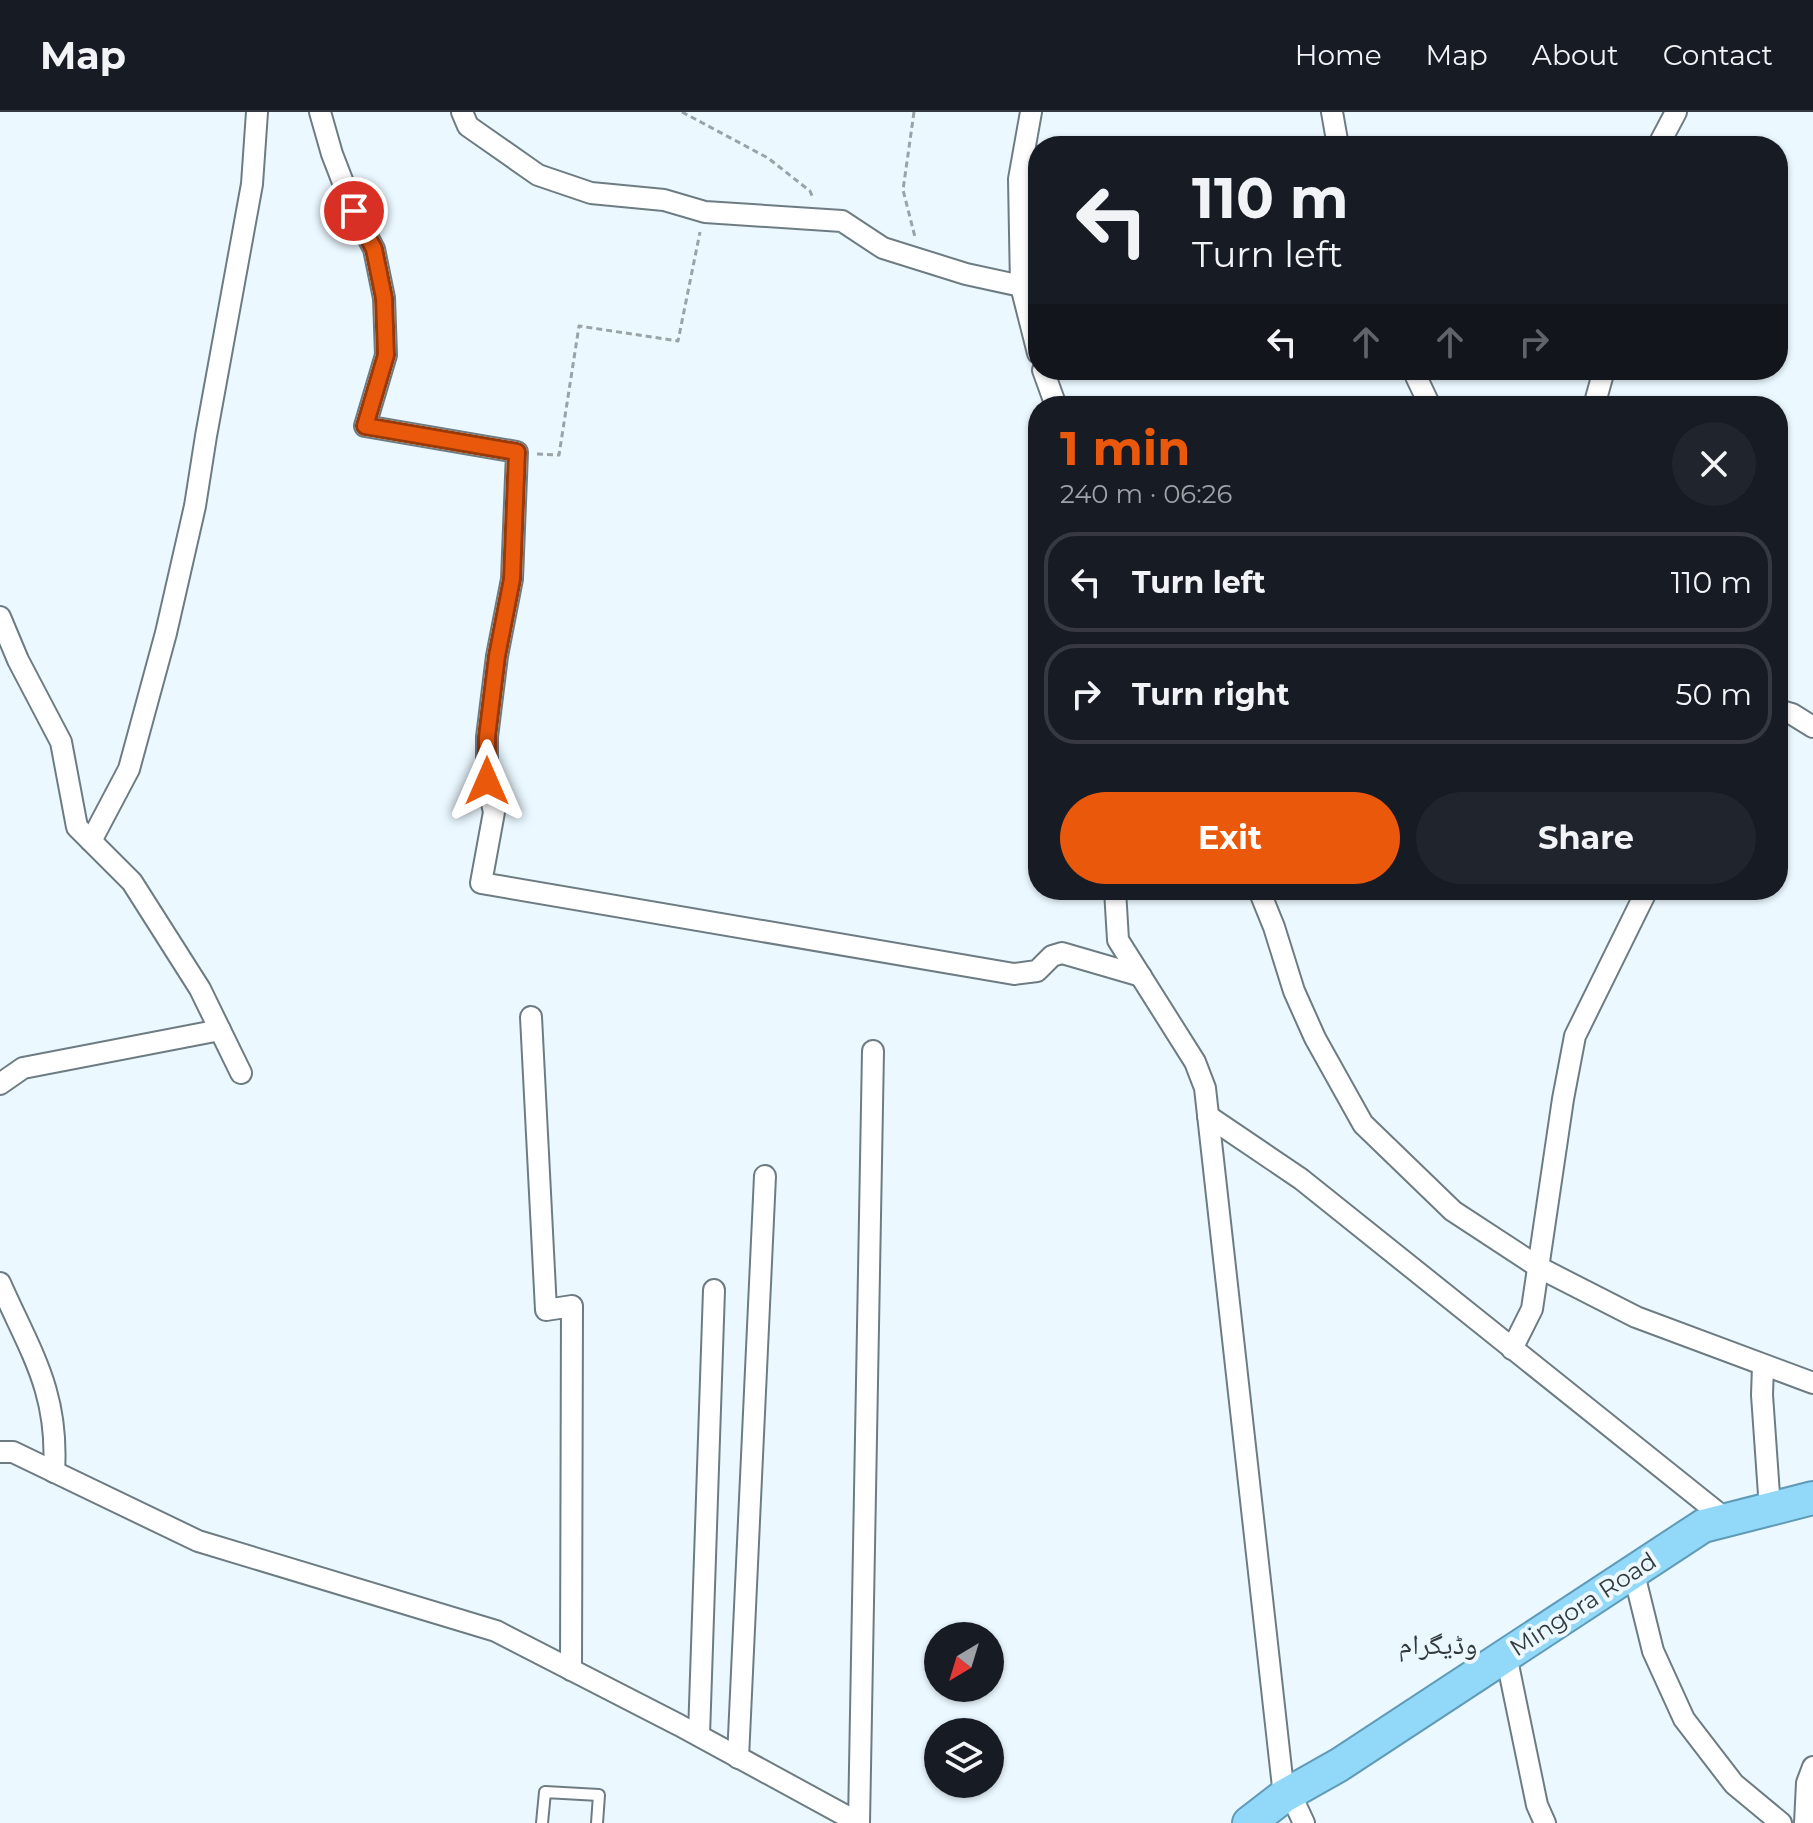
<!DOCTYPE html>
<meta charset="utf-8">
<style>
:root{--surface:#171b24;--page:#20242c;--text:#f1f3f6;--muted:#9ea1a6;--line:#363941;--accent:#ea580c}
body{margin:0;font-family:Montserrat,"Noto Naskh Arabic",sans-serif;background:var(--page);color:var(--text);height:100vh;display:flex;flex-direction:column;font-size:30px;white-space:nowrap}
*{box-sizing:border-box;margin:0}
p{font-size:26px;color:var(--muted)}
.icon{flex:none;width:44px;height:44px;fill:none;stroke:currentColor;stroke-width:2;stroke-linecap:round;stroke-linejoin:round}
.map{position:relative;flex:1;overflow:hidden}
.sheet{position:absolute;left:1028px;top:284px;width:760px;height:504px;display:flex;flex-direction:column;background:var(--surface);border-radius:32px;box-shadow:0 2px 6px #0004}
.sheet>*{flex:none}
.top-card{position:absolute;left:1028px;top:24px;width:760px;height:244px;border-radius:32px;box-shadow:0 2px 6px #0004;background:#171b24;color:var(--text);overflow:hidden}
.needle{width:52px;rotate:218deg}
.tools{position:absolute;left:924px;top:1510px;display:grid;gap:16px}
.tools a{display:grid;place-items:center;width:80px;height:80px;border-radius:50%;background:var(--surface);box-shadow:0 2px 6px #0004;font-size:40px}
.pin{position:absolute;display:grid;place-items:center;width:68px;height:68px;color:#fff;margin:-34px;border:4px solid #fff;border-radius:50%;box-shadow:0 2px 8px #0007}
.me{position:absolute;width:88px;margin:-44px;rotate:0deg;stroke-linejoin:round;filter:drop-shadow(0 0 6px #0008)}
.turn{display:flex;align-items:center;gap:28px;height:168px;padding:0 32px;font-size:36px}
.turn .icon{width:104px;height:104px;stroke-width:2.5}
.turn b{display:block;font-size:56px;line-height:68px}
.lanes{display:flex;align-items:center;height:76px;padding:0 32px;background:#0003;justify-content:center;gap:40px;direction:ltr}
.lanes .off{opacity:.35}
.round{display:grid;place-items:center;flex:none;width:84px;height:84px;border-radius:42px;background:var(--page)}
.overview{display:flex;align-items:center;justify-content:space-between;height:136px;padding:0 32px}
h1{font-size:48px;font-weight:700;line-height:60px;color:var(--accent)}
.action{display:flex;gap:16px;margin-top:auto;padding:16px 32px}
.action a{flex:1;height:92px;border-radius:48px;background:var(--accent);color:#fff;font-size:32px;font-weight:700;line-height:92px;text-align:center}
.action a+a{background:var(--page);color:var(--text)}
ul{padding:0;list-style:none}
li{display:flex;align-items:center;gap:24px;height:100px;margin:0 16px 12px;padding:0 16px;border:4px solid var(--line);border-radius:32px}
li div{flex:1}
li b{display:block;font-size:30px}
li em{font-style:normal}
header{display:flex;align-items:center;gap:48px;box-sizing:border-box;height:112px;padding:0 40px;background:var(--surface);border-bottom:2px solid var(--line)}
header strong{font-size:38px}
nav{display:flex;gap:44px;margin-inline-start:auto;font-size:28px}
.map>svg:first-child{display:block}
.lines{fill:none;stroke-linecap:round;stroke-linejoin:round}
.service-casing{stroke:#6d7c83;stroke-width:14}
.minor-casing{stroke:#6d7c83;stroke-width:24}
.trunk-casing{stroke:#5f9ab6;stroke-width:36}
.path{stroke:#99a3a8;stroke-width:3;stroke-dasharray:6 4;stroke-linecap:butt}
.service{stroke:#fff;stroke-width:10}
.minor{stroke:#fff;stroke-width:20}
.trunk{stroke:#92d8f8;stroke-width:32}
.route-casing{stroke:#983908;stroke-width:20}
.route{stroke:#ea580c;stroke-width:14}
.labels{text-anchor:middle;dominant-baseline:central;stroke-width:8;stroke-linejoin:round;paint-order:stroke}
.street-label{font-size:24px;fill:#333a3d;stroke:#ebf8ff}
.quarter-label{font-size:28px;fill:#333a3d;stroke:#ebf8ff}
</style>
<header>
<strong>Map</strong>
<nav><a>Home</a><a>Map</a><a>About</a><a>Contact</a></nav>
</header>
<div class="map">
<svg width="1813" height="1711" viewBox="0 0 1813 1711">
<rect width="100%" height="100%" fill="#ebf8ff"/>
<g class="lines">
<g class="service-casing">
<polyline id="service" points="542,1711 545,1680 599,1683 597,1711"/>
</g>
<g class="minor-casing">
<g id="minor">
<polyline points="320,0 332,42 354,99 374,137 384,186 386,243 365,314 517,340 512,467 497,544 487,625 487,669 494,700 481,771 1014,862 1037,859 1052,844 1062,841 1141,864"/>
<polyline points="462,0 468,14 538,63 591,81 664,88 705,100 842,109 883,136 966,162 1021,174"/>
<polyline points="1031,0 1019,67 1021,174 1038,241"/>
<polyline points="1332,0 1338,34"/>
<polyline points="1658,34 1676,0"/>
<polyline points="1043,258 1056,294"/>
<polyline points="1413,258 1430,294"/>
<polyline points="1594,294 1604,258"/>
<polyline points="0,505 18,548 61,630 77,715 132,770 200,877 241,961"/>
<polyline points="1778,598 1792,602 1813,615"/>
<polyline points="91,729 129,657 166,521 195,394 206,324 252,72 257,0"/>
<polyline points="1115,778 1118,828 1195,950 1205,976 1284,1684"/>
<polyline points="1259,778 1274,815 1294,879 1315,926 1363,1012 1453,1099 1540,1156 1636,1205 1813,1271"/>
<polyline points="531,905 546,1198 572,1194 571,1558"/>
<polyline points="0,972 23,956 220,918"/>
<polyline points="1208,1004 1301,1067 1727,1408"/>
<path d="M 0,1171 C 31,1241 59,1280 54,1360"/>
<polyline points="1512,1237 1532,1197 1563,987 1575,924 1647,778"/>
<polyline points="1763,1254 1762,1283 1770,1397"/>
<polyline points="0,1340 13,1340 198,1429 496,1519 679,1613 859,1711"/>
<polyline points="1633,1458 1653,1539 1684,1607 1734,1672 1781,1711"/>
<polyline points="1506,1543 1537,1693 1545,1711"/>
<polyline points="699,1623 714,1178"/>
<polyline points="738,1646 765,1064"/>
<polyline points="1290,1681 1304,1711"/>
<polyline points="859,1711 873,939"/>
<polyline points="1805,1711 1807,1671 1813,1655"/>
</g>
</g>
<g class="trunk-casing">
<polyline id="trunk" points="1249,1711 1284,1684 1339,1653 1703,1414 1813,1386"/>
</g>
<g class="path">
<polyline points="682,0 768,46 810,79 813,86"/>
<polyline points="914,0 903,78 915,125"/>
<polyline points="537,342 559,343 579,214 678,229 700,120"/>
</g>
<use href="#service" class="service"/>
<use href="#minor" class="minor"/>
<use href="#trunk" class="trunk"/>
</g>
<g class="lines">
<g class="route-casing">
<polyline id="route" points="354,99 374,137 384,186 386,243 365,314 517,340 512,467 497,544 487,625 487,669"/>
</g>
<use href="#route" class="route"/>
</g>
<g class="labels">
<g class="street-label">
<text transform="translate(1583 1492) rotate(-33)">Mingora Road</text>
</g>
<g class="quarter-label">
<text x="1438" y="1532">وڈیگرام</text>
</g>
</g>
</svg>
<div class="tools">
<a><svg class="needle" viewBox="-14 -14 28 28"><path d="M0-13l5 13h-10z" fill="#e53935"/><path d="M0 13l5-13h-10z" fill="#9ea1a6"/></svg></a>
<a><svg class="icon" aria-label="layers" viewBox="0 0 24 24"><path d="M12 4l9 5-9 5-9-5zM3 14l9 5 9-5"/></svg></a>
</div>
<div class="pin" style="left:354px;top:99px;background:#d93025"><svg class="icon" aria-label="arrive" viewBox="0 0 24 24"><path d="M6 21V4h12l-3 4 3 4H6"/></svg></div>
<svg class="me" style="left:487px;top:669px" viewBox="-20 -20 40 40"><path d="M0-17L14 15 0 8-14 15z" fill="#ea580c" stroke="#fff" stroke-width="4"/></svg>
<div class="top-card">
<div class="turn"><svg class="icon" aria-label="left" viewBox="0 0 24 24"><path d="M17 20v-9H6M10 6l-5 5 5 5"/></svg><div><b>110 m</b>Turn left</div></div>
<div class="lanes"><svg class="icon" aria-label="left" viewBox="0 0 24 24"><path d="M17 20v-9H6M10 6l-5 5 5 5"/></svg><svg class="icon off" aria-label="ahead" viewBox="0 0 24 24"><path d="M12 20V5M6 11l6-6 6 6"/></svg><svg class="icon off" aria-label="ahead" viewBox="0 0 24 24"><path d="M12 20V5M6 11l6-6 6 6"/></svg><svg class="icon off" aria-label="right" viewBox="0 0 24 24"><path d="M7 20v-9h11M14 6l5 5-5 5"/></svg></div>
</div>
<section class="sheet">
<div class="overview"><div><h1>1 min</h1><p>240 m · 06:26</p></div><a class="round"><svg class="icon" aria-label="close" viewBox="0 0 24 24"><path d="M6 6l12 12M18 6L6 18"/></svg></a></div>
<ul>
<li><svg class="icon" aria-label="left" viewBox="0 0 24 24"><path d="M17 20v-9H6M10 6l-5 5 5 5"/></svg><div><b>Turn left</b></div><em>110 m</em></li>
<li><svg class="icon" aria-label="right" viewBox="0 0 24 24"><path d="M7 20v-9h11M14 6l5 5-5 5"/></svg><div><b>Turn right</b></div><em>50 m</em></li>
</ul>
<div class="action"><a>Exit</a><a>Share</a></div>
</section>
</div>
